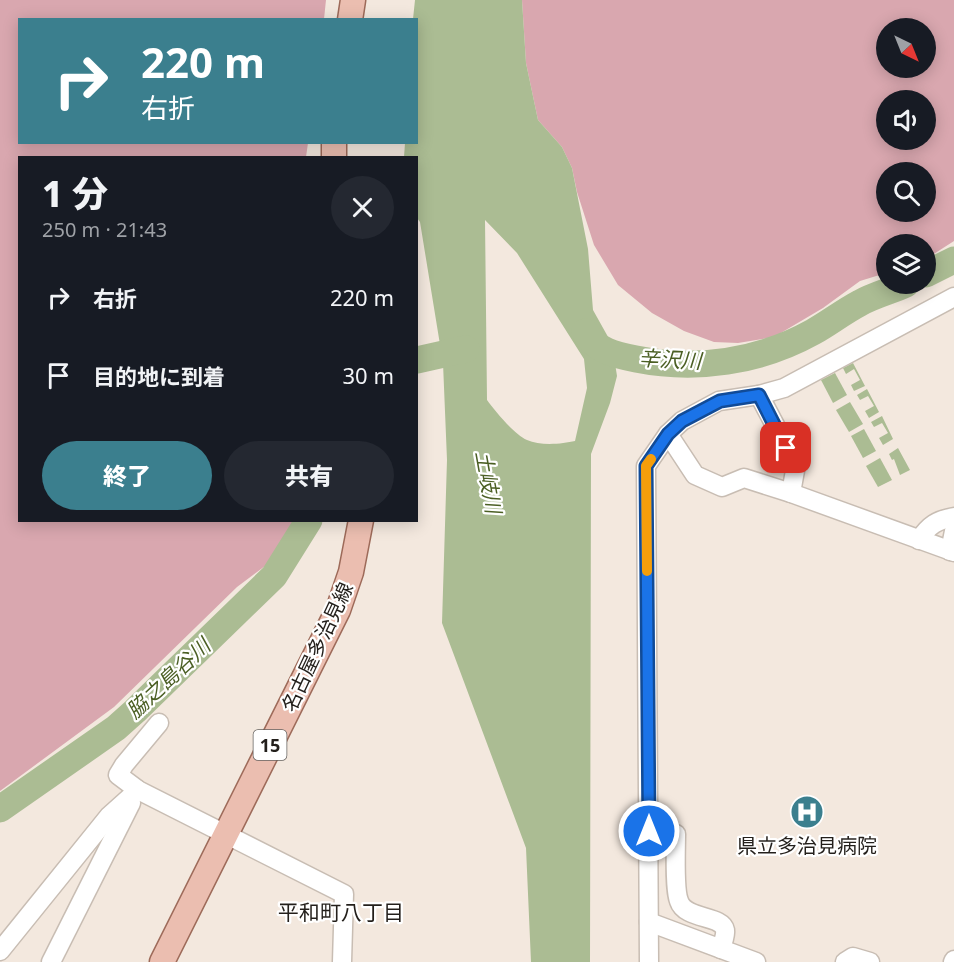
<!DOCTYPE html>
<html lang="ja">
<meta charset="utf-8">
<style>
:root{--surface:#171b24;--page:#242831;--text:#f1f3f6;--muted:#9ea1a6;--accent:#3b7f8e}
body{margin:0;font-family:"Noto Sans","Noto Sans JP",sans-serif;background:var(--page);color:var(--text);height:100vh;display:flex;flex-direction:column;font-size:22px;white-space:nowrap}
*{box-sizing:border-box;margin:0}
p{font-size:20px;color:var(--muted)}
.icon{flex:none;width:33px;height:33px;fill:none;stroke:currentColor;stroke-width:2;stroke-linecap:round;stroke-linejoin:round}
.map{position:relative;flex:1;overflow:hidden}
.side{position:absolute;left:18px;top:156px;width:400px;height:366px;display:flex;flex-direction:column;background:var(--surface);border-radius:0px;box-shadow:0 3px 15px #0003}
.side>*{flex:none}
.hud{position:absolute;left:18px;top:18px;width:400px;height:126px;border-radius:0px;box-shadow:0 3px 15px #0003;background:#3b7f8e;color:#fff;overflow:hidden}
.needle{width:39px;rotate:137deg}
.buttons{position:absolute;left:876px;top:18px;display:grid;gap:12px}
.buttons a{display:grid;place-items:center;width:60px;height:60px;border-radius:50%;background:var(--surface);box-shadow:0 3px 15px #0003;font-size:30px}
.pin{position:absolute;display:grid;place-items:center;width:51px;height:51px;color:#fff;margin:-26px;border-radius:12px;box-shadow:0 3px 9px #0006}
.me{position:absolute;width:66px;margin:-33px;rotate:0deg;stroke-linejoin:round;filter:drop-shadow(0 0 4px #0008)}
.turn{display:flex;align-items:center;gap:21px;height:126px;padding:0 24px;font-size:27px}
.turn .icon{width:78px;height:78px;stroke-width:2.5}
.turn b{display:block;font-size:42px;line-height:51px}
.round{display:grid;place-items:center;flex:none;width:63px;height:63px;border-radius:32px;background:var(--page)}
.head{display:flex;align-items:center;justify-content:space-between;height:102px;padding:0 24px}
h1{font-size:36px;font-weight:800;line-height:45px}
.action{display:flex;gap:12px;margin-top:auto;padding:12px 24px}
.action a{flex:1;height:69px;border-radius:36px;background:var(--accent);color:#fff;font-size:24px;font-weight:800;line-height:69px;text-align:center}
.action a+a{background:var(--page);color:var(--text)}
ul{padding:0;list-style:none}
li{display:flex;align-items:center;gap:18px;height:78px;padding:0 24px}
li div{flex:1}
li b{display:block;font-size:22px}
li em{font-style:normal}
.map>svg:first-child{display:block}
.forest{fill:#d9a7af;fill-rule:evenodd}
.water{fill:#abbc93;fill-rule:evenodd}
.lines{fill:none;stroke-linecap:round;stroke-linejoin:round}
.river{stroke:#abbc93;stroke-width:27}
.minor-casing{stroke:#c8bdb3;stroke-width:21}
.major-casing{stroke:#9d6a59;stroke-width:27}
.minor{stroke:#fff;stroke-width:18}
.major{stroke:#ebbeb0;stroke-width:24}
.route-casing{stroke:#114b97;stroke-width:15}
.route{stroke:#1a73e8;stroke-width:10}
.slow{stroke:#f59e0b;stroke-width:10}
.labels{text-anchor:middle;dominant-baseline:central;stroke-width:4.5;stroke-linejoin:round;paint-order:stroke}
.shield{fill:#fff;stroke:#65625f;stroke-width:1.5}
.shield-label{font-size:18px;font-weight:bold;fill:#231f1b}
.street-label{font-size:20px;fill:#231f1b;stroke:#fff}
.poi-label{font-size:20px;fill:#231f1b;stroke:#fff}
.water-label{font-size:21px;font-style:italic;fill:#4b5f24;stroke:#fff}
.neighbourhood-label{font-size:21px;fill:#231f1b;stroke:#fff}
</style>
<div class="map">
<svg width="954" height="962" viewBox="0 0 954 962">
<rect width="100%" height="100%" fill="#f3e8de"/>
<g class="forest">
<polygon points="0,0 326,0 324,19 20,20 20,142 308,143 306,157 20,158 20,520 305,521 288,549 237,587 114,707 0,791"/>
<path d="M 522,0 L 954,0 L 954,241 L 926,259 L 926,244 L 886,244 L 886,273 L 860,281 L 823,308 L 774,337 L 738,343 L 714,342 L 684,331 L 652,313 L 618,285 L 594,245 L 577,192 L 572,168 L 562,147 L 538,120 L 526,63 ZM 886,28 L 926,28 L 926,68 L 886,68 ZM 886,100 L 926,100 L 926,140 L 886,140 ZM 886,172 L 926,172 L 926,212 L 886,212 Z"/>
</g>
<g class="water">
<path d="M 415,0 L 522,0 L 526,63 L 538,120 L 562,147 L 572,168 L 588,249 L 593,310 L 612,344 L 617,376 L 610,403 L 591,454 L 590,962 L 531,962 L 526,848 L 442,623 L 447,460 L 443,363 L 420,222 L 417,218 L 417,158 L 404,157 L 405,143 L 417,142 L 417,20 L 413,19 ZM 485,220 L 517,253 L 584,359 L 587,388 L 575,441 C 562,444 540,446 527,440 C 514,434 495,411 487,400 Z"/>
<polygon points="853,363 865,386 854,391 851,385 860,380 854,369 846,374 843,368"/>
<polygon points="835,373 847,395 833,403 821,380"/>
<polygon points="867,389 879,412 869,418 865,411 874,406 868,396 860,400 857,395"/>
<polygon points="850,402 863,424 849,432 836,410"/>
<polygon points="882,416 893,439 883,445 879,438 888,433 882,423 874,427 871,422"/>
<polygon points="864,429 876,451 863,458 851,436"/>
<polygon points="898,448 910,470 900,475 894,459 892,460 889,454"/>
<polygon points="880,458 892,480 878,487 866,466"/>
</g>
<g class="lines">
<g class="river">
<polyline points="926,274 954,260"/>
<path d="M 585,332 C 596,351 616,355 636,359 C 696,371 759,362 813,332 C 829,323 843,312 860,303 C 874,295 891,291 906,284"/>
<polyline points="417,360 466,349"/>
<polyline points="0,809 116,728 135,711 274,576 309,520"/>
</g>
<g class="minor-casing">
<g id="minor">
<polyline points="759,395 796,465 791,493"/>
<polyline points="668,434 695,475 722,487 744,478 791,493 954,552"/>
<path d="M 919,540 C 929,525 937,520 954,517"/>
<polyline points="950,551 954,531"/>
<polyline points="159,723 124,765 118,775 138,790 344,894 342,962"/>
<path d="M 676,834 C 676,848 674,889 679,901 C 685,920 722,915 725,930 C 726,936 722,944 721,949"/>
<polyline points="649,922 756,962"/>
<polyline points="0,951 109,816 138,790"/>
<polyline points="51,962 131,803"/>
<polyline points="649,962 646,466 668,434 682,421 719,401 759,395 784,388 954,297"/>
<polyline points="845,962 853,957 870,962"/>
<polyline points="953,962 954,960"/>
</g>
</g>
<g class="major-casing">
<g id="major">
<polyline points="350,20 353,0"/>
<polyline points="334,158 334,142"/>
<polyline points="162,962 338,610 351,572 361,520"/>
</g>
</g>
<use href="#minor" class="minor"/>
<use href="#major" class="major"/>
</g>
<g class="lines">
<g class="route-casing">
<polyline id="route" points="649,831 646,466 668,434 682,421 720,401 759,395 786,448"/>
</g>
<use href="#route" class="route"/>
<polyline class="slow" points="647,571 646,466 651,459"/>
</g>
<defs>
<g id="hospital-disc" transform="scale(1.725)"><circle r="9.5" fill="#3b7f8e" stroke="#fff"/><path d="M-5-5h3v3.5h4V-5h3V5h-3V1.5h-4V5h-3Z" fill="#fff"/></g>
</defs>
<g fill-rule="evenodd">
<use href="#hospital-disc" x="807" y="812"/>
</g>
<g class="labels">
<rect class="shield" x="253.5" y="730" width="33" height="30" rx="4.5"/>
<g class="shield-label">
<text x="270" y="745">15</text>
</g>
<g class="street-label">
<text transform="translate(317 647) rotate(-65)">名古屋多治見線</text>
</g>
<g class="poi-label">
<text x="807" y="845">県立多治見病院</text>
</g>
<g class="water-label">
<text transform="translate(670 359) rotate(3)">辛沢川</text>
<text transform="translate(489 482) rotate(80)">土岐川</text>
<text transform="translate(168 678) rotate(-43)">脇之島谷川</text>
</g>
<g class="neighbourhood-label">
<text x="341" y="912">平和町八丁目</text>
</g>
</g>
</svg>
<div class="buttons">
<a><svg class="needle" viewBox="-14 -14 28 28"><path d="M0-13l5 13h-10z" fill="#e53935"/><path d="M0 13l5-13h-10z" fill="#9ea1a6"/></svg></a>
<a><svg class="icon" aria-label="sound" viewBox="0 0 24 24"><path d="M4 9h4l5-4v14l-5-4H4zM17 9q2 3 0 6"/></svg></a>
<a><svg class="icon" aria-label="search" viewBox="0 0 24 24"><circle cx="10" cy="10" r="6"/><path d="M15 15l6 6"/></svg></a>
<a><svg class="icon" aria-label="layers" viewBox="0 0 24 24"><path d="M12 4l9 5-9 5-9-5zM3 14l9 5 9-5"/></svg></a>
</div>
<div class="pin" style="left:786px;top:448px;background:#d93025"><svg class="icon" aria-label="arrive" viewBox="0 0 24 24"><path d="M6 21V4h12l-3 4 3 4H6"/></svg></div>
<svg class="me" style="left:649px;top:831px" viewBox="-20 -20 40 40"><circle r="17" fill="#1a73e8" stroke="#fff" stroke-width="3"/><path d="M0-11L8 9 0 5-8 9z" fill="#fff"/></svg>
<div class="hud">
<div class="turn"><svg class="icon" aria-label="right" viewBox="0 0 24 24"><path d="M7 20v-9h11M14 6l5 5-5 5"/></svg><div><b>220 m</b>右折</div></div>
</div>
<section class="side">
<div class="head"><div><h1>1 分</h1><p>250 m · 21:43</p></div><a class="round"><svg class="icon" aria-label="close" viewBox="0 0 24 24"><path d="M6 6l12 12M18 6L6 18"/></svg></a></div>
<ul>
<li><svg class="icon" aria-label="right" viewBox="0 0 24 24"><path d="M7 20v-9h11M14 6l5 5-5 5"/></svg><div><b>右折</b></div><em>220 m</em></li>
<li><svg class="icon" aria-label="arrive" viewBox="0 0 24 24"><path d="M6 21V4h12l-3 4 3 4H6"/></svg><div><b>目的地に到着</b></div><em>30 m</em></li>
</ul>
<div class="action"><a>終了</a><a>共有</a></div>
</section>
</div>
